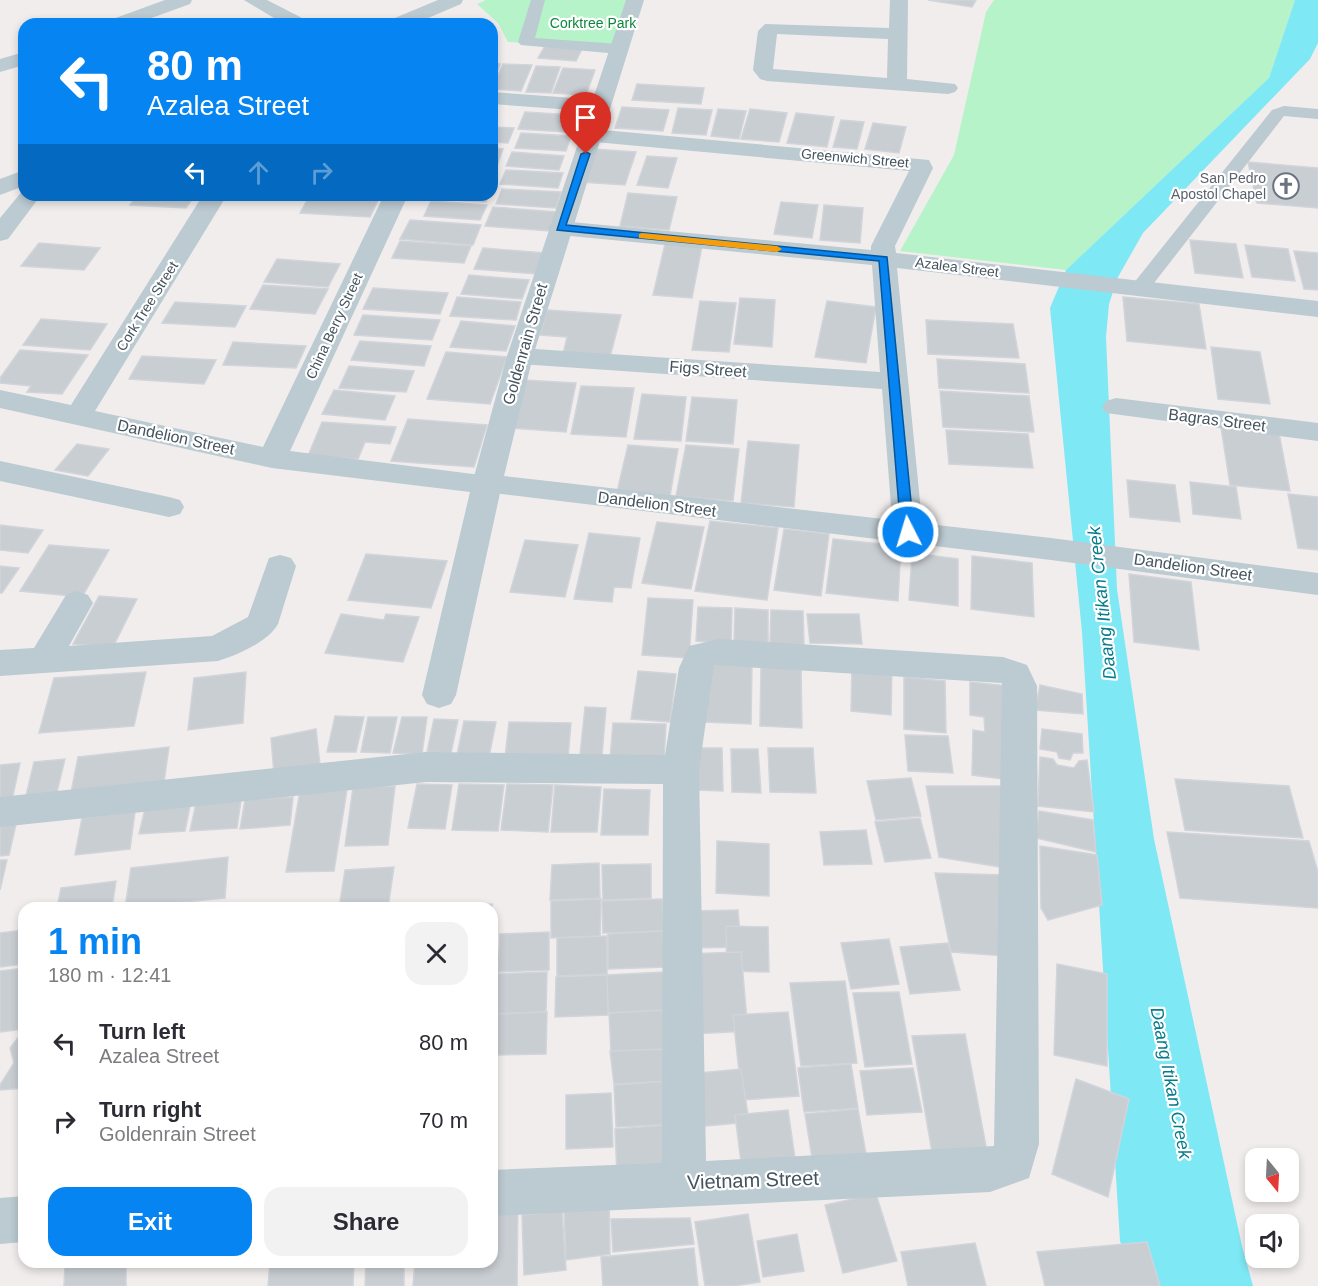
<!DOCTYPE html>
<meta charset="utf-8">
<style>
:root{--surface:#fff;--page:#f2f2f3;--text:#2b2b33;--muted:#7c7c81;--accent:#0684f1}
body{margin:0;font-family:Helvetica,sans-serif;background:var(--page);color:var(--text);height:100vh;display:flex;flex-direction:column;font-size:22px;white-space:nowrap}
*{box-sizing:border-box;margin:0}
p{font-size:20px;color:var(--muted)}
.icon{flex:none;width:33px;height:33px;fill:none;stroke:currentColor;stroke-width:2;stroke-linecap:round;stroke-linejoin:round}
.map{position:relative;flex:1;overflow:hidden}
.details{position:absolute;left:18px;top:902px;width:480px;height:366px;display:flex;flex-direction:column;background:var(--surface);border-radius:18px;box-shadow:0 3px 9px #0003}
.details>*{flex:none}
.top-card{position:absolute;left:18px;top:18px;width:480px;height:183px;border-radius:18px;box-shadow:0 3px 9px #0003;background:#0684f1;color:#fff;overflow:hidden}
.needle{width:39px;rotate:162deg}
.controls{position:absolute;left:1245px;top:1148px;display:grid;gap:12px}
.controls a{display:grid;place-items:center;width:54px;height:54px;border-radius:12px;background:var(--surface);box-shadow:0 3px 9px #0003;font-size:30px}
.pin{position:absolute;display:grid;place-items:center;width:51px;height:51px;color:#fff;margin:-62px -26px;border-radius:50% 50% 50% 0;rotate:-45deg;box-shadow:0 0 6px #0007}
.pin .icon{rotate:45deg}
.me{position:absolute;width:66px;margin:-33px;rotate:355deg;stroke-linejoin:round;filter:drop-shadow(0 0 4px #0008)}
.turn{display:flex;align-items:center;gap:21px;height:126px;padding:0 30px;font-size:27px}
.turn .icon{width:78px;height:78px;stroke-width:2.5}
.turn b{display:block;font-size:42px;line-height:51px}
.lanes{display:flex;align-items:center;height:57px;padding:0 30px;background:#0003;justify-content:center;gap:30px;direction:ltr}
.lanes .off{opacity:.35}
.round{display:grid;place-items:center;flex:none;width:63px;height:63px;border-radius:18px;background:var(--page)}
.overview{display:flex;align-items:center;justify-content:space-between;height:102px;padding:0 30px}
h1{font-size:36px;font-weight:700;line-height:45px;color:var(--accent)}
.button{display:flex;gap:12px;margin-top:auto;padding:12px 30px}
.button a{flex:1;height:69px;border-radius:18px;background:var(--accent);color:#fff;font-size:24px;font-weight:700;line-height:69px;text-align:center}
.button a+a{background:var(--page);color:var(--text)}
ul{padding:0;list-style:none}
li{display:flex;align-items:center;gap:18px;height:78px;padding:0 30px}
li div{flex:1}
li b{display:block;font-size:22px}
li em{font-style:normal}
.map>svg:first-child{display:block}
.green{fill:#b6f3c8}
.water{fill:#7fe8f5}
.building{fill:#c9ced3;stroke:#d1d4da;stroke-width:1.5}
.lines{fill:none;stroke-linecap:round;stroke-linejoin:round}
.service{fill:#bccad1;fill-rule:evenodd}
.minor{fill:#bccad1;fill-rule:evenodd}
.tertiary{fill:#bccad1;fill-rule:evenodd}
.route{fill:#0684f1;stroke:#04569d;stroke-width:1.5}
.slow{fill:#f59e0b}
.labels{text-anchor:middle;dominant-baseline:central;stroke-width:4.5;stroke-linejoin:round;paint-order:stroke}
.far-park-label{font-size:14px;fill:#0d863e;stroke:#fff}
.far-street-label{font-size:14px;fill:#44535d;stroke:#fff}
.far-worship-label{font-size:14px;fill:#5b616d;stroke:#fff;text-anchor:end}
.street-label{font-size:16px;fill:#44535d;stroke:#fff}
.water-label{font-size:18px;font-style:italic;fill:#047c8b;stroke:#fff}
.near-street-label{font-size:20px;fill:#44535d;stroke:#fff}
</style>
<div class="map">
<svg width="1318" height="1286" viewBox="0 0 1318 1286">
<rect width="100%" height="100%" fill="#f1eded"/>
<g class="green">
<polygon points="486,0 628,0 614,48 508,42 498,23 477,4"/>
<polygon points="994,0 1295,0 1269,78 1066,270 900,251 954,155 986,12"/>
</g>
<polygon class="water" points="1295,0 1318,0 1318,43 1310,59 1143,233 1118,277 1109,304 1106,337 1117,589 1154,839 1242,1246 1253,1286 1136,1286 1120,1241 1082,632 1050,308 1066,270 1269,78"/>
<g class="building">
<polygon points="928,0 976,0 972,7"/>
<polygon points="545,46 582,49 576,61 538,58"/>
<polygon points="492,63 500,64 492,83"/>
<polygon points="503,64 532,65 521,91 492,89"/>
<polygon points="536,66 560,67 551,93 526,92"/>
<polygon points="563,68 595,70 586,95 553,93"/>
<polygon points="637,84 704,88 701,104 632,100"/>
<polygon points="622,107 669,110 663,131 615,128"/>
<polygon points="678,108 712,110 706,135 672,133"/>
<polygon points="718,109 746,111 739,139 711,136"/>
<polygon points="750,109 787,113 779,142 741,139"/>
<polygon points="525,112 573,115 567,132 518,129"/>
<polygon points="796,113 834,117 827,147 787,143"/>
<polygon points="841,120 864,122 857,149 833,147"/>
<polygon points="873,123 906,127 899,153 865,149"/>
<polygon points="492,127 514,128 508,143 492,142"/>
<polygon points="521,133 571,136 566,151 515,148"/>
<polygon points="492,148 503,149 497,166 492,166"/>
<polygon points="594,149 636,152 625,185 581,182"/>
<polygon points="512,152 564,156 559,170 506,166"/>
<polygon points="647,156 677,158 668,188 637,185"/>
<polygon points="1248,162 1318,168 1318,208 1257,203"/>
<polygon points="506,170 563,173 558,188 500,184"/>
<polygon points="502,189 561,192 556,208 496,204"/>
<polygon points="628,193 677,197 669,230 620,226"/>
<polygon points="137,195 195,195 186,208 130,205"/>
<polygon points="310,195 320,195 379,198 370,217 300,213"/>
<polygon points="419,195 489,195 486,202 418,198"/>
<polygon points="431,201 487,205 480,220 424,216"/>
<polygon points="781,202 818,205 812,238 774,234"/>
<polygon points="824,205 863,208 860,243 820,240"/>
<polygon points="493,207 557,212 550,231 485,226"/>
<polygon points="410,220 481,225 473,245 400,239"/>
<polygon points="1190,240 1236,244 1243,278 1195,273"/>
<polygon points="400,241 471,246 464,263 392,258"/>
<polygon points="39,243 100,248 84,270 21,266"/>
<polygon points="665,244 702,246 692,298 653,295"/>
<polygon points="1245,245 1288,249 1295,281 1252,277"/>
<polygon points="483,248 545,253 538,274 474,269"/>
<polygon points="1294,251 1318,253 1318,290 1304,289"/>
<polygon points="277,259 340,264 328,287 264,282"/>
<polygon points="469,275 529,280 522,299 461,294"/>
<polygon points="263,285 328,289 315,314 250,309"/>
<polygon points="373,288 448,293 440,314 363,309"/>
<polygon points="457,297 521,302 516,320 450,316"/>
<polygon points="1123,297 1199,304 1206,349 1127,341"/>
<polygon points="740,298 775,300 772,347 734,344"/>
<polygon points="700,301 736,303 729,352 692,350"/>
<polygon points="827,301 876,307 866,363 815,357"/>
<polygon points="175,302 246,306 235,327 162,323"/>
<polygon points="547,310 621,315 610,357 563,354 567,337 540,335"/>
<polygon points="363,315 440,320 432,340 354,335"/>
<polygon points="41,319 107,324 90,350 23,345"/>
<polygon points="926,320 1013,324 1019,358 928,354"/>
<polygon points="461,321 515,326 506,351 450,347"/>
<polygon points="360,341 431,346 424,366 351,360"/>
<polygon points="233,342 306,346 296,368 223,365"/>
<polygon points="1211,347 1260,352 1270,404 1218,399"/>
<polygon points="20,350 88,355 62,394 27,392 31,386 0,383 0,378"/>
<polygon points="446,352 507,357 490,404 427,399"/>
<polygon points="142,356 216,360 204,384 129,379"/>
<polygon points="937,359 1025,364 1029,393 939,388"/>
<polygon points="349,366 414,371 406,392 339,388"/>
<polygon points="523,380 576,383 566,432 511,428"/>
<polygon points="581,386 634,388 626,437 571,434"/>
<polygon points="334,390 395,396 385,420 322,414"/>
<polygon points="940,391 1029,396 1034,432 943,427"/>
<polygon points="642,394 686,397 681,441 634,439"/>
<polygon points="692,397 737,400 733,444 686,441"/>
<polygon points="408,419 487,425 474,467 391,461"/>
<polygon points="322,422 396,427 390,444 365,442 358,459 308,456"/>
<polygon points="1221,427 1279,433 1290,491 1230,485"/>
<polygon points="946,430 1028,434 1033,468 949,464"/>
<polygon points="748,441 799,445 794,507 741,503"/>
<polygon points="77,444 109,449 88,476 55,470"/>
<polygon points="628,445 678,449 670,496 617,492"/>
<polygon points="686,445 739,449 733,501 676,496"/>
<polygon points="1127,480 1175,485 1180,522 1130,517"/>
<polygon points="1190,482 1236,487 1241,519 1193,514"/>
<polygon points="1288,494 1318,497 1318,550 1298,548"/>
<polygon points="710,521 778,528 767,600 695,591"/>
<polygon points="657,522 704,527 691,589 642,583"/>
<polygon points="0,525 43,530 28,553 0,550"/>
<polygon points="784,529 829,534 821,596 774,590"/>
<polygon points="589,533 640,538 631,588 614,587 612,602 574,599"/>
<polygon points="833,539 901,546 898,601 826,593"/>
<polygon points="525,540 578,545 565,597 510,592"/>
<polygon points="49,545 109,550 82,597 20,591"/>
<polygon points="912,553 958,559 958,606 909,600"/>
<polygon points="366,554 447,561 431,608 348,600"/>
<polygon points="972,556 1032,563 1034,617 971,609"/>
<polygon points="0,566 19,568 2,593 0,593"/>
<polygon points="1129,574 1191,582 1199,650 1134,642"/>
<polygon points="99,596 137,599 113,647 73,644"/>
<polygon points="648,598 693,600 689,658 642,655"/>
<polygon points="698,607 732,608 731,643 696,641"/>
<polygon points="735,608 768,610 768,644 734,642"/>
<polygon points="771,610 803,611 804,645 770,644"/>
<polygon points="341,614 384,620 386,614 419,617 403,662 325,653"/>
<polygon points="807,614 859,614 862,644 810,643"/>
<polygon points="706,663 752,664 751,724 704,722"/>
<polygon points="852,664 892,668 891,715 851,711"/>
<polygon points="761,665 801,666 802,728 760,726"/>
<polygon points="638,671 676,674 670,722 631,719"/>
<polygon points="146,672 134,726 39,733 54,678"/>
<polygon points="246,672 243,723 188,730 194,678"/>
<polygon points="904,677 945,681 946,733 904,729"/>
<polygon points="970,682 1008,686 1010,780 972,775 973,730 985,732 984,717 970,715"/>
<polygon points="1040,685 1082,694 1083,714 1035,710"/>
<polygon points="585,707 606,708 602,755 580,755"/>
<polygon points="335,716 364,717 356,752 327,752"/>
<polygon points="368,717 397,717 390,753 361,752"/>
<polygon points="402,717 427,717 422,754 393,753"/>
<polygon points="434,719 458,720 451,753 427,752"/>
<polygon points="464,721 496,722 489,757 457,755"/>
<polygon points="509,722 571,723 568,758 505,757"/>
<polygon points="613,723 666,724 664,760 610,759"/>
<polygon points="316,729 320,765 274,774 271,738"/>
<polygon points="1042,729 1082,734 1083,753 1073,753 1070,760 1059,758 1057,752 1040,749"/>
<polygon points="905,735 948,736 953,773 908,771"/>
<polygon points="169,747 164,782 71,793 78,757"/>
<polygon points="694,748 722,748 723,791 695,790"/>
<polygon points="768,748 813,748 816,793 770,792"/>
<polygon points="731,749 758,749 761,793 732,792"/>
<polygon points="1040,757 1053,759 1057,765 1074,768 1079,761 1087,760 1094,812 1038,806"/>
<polygon points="65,759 56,796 25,800 34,762"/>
<polygon points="20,763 12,800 0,801 0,765"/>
<polygon points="911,778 921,816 876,820 867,781"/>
<polygon points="1175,779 1289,786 1303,838 1185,830"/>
<polygon points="417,784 452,785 445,829 408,828"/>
<polygon points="459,784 504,785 498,831 452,830"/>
<polygon points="507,784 553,785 548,832 501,830"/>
<polygon points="555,785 601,787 597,832 551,832"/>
<polygon points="395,786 388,845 345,846 353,787"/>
<polygon points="926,786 1009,786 1007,868 939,857"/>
<polygon points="604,789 650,790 648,835 601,835"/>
<polygon points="347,790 334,871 286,872 300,791"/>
<polygon points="293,797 290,825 240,829 245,800"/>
<polygon points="241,800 237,828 190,831 196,803"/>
<polygon points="190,806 185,831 139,834 145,809"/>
<polygon points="1039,811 1093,820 1096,852 1036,838"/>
<polygon points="135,812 130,849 75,855 82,818"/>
<polygon points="920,818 931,858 885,862 875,822"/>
<polygon points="17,820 9,855 0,856 0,822"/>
<polygon points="866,830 872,864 824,865 820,832"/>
<polygon points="1167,832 1309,841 1318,872 1318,908 1180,898"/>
<polygon points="717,841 769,844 769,896 716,893"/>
<polygon points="1040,846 1097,855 1102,905 1048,920 1041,908"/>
<polygon points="228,857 225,898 125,908 131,868"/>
<polygon points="0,860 7,860 0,890"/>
<polygon points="599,863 600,898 550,900 552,865"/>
<polygon points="651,864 651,898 603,900 602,865"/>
<polygon points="394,867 388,908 339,908 345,870"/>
<polygon points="935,873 1003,875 1006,956 951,952"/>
<polygon points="116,881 112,908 57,908 61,888"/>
<polygon points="601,899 600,936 551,938 551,901"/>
<polygon points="662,899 664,931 603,933 602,901"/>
<polygon points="492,904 492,914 492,908 444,908"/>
<polygon points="738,910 741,947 691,948 689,911"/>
<polygon points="726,926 768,927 769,972 727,971"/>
<polygon points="24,930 24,964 0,967 0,933"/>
<polygon points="663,931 665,967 608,969 608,934"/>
<polygon points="549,932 549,970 498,972 500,934"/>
<polygon points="607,936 607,974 557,976 557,938"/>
<polygon points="889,939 899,984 851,989 841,943"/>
<polygon points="948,943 960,990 910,994 900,947"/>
<polygon points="741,952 748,1031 693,1034 687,954"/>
<polygon points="1057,964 1107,974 1107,1066 1054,1055"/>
<polygon points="24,968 24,1029 0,1032 0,971"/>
<polygon points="547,972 546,1012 494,1014 497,974"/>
<polygon points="664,972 666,1010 608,1013 607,975"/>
<polygon points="607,975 608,1015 555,1017 556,977"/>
<polygon points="845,981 857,1063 801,1066 790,983"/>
<polygon points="899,992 912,1064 865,1067 853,993"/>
<polygon points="667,1010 669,1049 611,1052 609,1013"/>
<polygon points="547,1012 546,1054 492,1055 494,1014"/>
<polygon points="788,1012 799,1096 742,1100 733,1015"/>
<polygon points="24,1030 24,1088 0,1090 0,1085 14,1063 10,1048"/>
<polygon points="965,1034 988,1157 933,1158 912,1036"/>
<polygon points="668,1049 672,1081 614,1084 610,1051"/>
<polygon points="851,1064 858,1108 804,1112 798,1068"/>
<polygon points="913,1068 922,1112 867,1115 860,1071"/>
<polygon points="741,1069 749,1122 695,1127 689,1074"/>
<polygon points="1076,1079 1129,1099 1108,1197 1052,1174"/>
<polygon points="674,1081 677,1124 616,1127 614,1085"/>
<polygon points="611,1093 613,1147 566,1149 566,1095"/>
<polygon points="858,1109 868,1165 814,1170 805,1114"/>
<polygon points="788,1110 796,1165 742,1170 735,1115"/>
<polygon points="670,1125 673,1172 617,1175 615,1129"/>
<polygon points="518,1193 517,1286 413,1286 415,1262 492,1262 492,1194"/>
<polygon points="876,1194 897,1261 843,1273 825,1205"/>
<polygon points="609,1201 610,1254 566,1260 564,1208"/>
<polygon points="562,1211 566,1270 524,1275 522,1215"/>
<polygon points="748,1214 760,1282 733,1286 705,1286 695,1222"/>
<polygon points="690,1218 694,1244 613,1252 611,1219"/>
<polygon points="797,1234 804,1271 763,1277 757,1241"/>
<polygon points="1147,1242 1160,1286 1045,1286 1037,1252"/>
<polygon points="975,1243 986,1286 908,1286 901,1252"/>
<polygon points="694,1248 698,1286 603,1286 601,1257"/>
<polygon points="77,1262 126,1262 126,1286 64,1286 65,1264"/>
<polygon points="270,1262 354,1262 353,1286 268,1286"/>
<polygon points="366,1262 404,1262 404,1286 365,1286"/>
</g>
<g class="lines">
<g class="service">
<polygon points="531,0 545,0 535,38 619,44 627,49 619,54 521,45 518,42"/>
<polygon points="1284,106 1318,109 1318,119 1284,116 1147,292 1133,292 1130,288 1133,284 1272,110"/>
</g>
<g class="minor">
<polygon points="165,0 192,0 190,4 135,24 107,24 110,20"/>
<polygon points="244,0 267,0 306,20 309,24 284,24"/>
<polygon points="438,0 463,0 461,4 414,24 387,24 390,20"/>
<path d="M 890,0 L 908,0 L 907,79 L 955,84 L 958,88 L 955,92 L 948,94 L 767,81 L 760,79 L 753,70 L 758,31 L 765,24 L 889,28 ZM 777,34 L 888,39 L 887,78 L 773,69 Z"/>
<polygon points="24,52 24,65 0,72 0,59"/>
<polygon points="492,92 600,100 607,102 611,106 607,110 600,112 492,104"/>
<polygon points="592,129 929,160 933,168 895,246 896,253 1318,301 1318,317 897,268 923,532 919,540 908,543 897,540 893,532 882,389 520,364 511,362 507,356 511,350 520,348 880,372 872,265 560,235 552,233 548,228 552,223 560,221 871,250 871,246 909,171 584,141 581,136 584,131"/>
<polygon points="24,170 24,186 0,195 0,179"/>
<polygon points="24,189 24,195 41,195 8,239 0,241 0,218"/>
<polygon points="203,195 227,195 95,411 263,447 384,195 408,195 290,451 497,477 502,484 456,695 451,704 439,708 427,704 422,695 470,492 272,468 0,408 0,390 71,405"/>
<polygon points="1116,398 1318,423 1318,441 1106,413 1102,407 1106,401"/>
<polygon points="0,461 169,497 180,500 184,507 180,514 169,517 0,481"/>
<path d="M 280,555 L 291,558 L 296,566 L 278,624 C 268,642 237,655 218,661 L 0,676 L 0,650 L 34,648 L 66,595 L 77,591 L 88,595 L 93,603 L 69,646 L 212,636 L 248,617 L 269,558 Z"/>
<path d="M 719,639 L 1003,657 L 1027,665 L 1037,686 L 1039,1144 L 1029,1178 L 990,1192 L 492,1216 L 492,1170 L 662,1163 L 663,784 L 426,782 L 0,827 L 0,797 L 426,752 L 665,755 L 679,668 L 689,646 ZM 714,665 L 1002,683 L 994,1146 L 706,1161 L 699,770 Z"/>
<polygon points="24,1196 24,1242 0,1244 0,1198"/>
</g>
<polygon class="tertiary" points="626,0 644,0 533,356 504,476 1051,538 1318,573 1318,595 1051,560 477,491 472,484 507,356"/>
</g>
<polygon class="route" points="586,152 590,154 566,225 887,257 914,532 912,535 903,535 901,532 879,261 557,230 581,154"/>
<polygon class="slow" points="642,233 777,246 782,249 777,252 639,238 639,234"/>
<defs>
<g id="church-ring" transform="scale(1.35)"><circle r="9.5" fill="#fff" stroke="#6b7280" stroke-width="1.5"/><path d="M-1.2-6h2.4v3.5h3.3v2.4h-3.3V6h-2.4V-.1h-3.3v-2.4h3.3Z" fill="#6b7280"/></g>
</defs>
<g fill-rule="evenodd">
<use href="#church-ring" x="1286" y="186"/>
</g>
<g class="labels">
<g class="far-park-label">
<text x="593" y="23">Corktree Park</text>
</g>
<g class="far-street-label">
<text transform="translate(855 158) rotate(5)">Greenwich Street</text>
<text transform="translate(957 267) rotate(7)">Azalea Street</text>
<text transform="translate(147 306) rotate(-58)">Cork Tree Street</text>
<text transform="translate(334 326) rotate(-65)">China Berry Street</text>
</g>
<g class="far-worship-label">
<text x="1266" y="178">San Pedro<tspan x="1266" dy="16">Apostol Chapel</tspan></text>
</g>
<g class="street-label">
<text transform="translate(525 344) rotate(-74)">Goldenrain Street</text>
<text transform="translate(708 369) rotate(4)">Figs Street</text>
<text transform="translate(1217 420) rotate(7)">Bagras Street</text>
<text transform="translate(176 437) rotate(12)">Dandelion Street</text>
<text transform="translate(657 504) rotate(7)">Dandelion Street</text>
<text transform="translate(1193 567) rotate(8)">Dandelion Street</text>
</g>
<g class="water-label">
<text transform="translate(1102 603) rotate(-96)">Daang Itikan Creek</text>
<text transform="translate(1171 1083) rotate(79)">Daang Itikan Creek</text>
</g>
<g class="near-street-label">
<text transform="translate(753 1180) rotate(-2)">Vietnam Street</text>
</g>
</g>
</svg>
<div class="controls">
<a><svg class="needle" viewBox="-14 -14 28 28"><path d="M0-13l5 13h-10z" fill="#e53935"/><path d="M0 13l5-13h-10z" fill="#7c7c81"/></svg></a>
<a><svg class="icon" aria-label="sound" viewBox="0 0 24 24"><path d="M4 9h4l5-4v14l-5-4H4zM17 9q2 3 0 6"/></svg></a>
</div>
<div class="pin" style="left:586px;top:154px;background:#d93025"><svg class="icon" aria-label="arrive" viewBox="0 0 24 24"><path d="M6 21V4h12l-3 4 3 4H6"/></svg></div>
<svg class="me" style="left:908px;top:532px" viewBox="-20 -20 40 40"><circle r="17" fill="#0684f1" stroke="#fff" stroke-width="3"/><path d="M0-11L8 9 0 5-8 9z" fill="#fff"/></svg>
<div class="top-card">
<div class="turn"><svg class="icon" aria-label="left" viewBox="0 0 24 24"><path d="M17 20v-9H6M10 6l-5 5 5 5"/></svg><div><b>80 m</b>Azalea Street</div></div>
<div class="lanes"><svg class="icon" aria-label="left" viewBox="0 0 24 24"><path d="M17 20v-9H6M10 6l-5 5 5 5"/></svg><svg class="icon off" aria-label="ahead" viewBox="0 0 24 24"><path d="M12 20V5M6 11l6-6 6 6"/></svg><svg class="icon off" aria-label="right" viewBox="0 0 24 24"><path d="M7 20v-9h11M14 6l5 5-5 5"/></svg></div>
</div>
<section class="details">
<div class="overview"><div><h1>1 min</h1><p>180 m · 12:41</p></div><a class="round"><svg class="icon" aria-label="close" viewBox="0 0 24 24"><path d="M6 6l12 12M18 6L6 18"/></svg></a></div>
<ul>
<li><svg class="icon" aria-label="left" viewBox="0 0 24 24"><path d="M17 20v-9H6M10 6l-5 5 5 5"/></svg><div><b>Turn left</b><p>Azalea Street</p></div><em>80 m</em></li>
<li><svg class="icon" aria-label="right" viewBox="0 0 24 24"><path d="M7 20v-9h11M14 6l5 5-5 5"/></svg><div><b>Turn right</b><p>Goldenrain Street</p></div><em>70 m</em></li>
</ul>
<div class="button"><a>Exit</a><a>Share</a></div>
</section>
</div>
